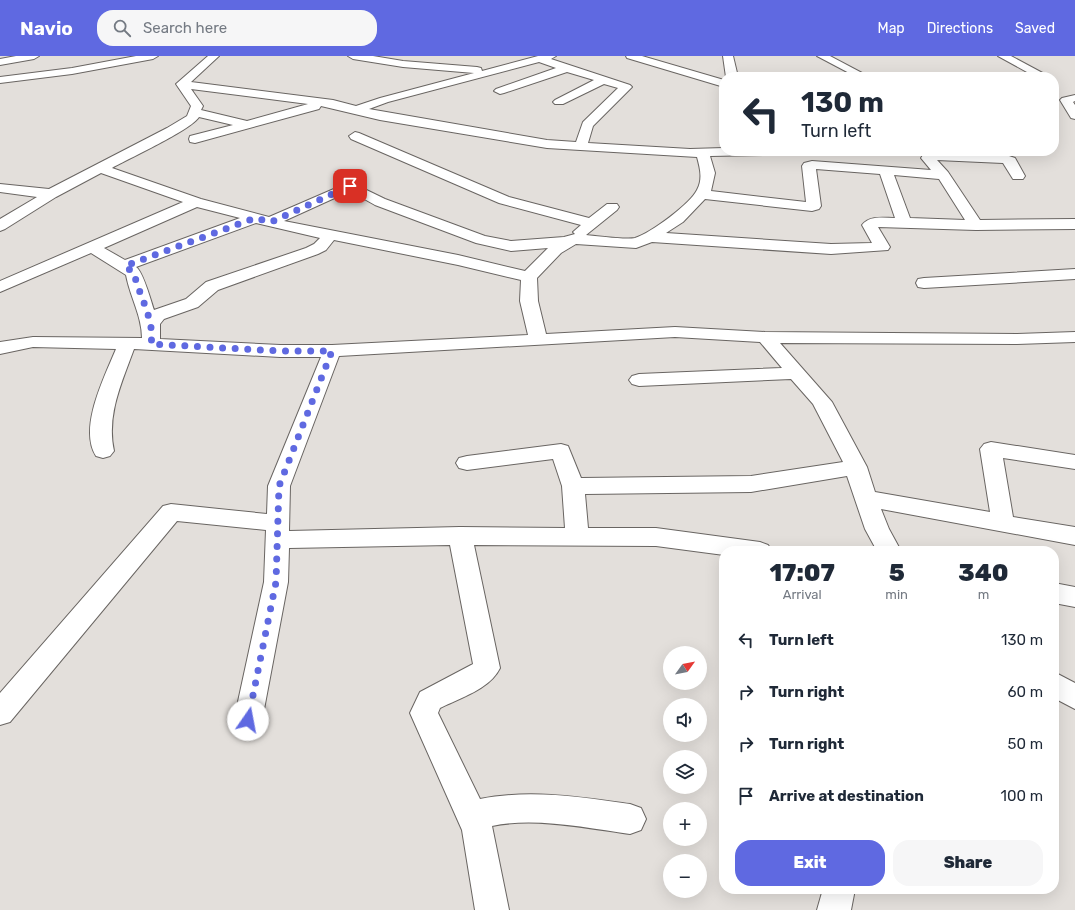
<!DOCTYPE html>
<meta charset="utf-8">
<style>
:root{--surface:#fff;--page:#f6f6f7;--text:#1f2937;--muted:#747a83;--accent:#5f69e1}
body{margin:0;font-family:Rubik,sans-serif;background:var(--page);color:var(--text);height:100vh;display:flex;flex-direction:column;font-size:15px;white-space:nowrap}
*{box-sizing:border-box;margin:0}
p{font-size:13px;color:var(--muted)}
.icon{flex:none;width:22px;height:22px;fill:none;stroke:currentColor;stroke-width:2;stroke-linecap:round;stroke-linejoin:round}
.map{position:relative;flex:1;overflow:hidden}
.panel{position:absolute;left:719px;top:490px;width:340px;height:348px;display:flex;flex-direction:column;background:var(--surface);border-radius:16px;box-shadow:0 4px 16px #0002}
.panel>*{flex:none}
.hud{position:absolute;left:719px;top:16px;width:340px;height:84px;border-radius:16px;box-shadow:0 4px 16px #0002;background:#fff;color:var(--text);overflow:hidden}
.needle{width:26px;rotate:57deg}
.tools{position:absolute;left:663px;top:590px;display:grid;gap:8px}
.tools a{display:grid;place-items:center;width:44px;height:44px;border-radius:50%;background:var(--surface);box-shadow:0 4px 16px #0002;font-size:20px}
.pin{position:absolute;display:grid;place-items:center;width:34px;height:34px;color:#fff;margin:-17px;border-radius:8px;box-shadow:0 2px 6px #0006}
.me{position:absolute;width:44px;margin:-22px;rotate:12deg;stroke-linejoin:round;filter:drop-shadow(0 0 3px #0008)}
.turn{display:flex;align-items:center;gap:14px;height:84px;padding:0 16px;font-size:18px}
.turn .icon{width:52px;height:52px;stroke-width:2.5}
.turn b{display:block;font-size:28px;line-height:34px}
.eta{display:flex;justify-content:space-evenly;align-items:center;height:68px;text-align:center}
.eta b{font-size:24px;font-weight:800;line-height:28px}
.button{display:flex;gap:8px;margin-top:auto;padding:8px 16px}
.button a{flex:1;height:46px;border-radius:16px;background:var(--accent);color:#fff;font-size:16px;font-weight:800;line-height:46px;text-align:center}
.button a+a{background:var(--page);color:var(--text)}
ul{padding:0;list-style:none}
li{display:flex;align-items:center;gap:12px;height:52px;padding:0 16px}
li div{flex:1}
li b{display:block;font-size:15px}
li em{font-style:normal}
header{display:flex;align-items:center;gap:24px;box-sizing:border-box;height:56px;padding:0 20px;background:var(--accent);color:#fff}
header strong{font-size:19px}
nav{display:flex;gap:22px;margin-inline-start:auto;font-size:14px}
.search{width:280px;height:36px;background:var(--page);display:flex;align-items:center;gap:10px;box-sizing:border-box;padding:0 14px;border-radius:16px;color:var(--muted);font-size:15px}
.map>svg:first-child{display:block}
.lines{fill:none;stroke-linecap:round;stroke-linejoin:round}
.street-casing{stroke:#696562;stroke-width:2}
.street{fill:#fff;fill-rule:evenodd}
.route{stroke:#5f69e1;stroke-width:7;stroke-dasharray:0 12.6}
</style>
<header>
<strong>Navio</strong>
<div class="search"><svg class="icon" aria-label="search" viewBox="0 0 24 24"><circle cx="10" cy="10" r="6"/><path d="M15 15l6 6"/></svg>Search here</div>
<nav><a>Map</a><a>Directions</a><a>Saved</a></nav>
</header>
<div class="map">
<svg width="1075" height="854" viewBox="0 0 1075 854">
<rect width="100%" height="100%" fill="#e3dfdb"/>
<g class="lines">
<g class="street-casing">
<g id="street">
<polygon points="16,0 39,0 34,3 0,9 0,3"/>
<polygon points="136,0 158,0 153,3 72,18 0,27 0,21 72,12"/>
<path d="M 208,0 L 219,0 L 191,26 L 333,44 L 356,50 L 380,42 L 474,17 L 403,11 L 353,3 L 348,0 L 373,0 L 403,5 L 477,11 L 481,12 L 482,15 L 538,0 L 556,0 L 551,3 L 630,29 L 632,31 L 593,70 L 588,87 L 690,93 L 724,92 L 724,95 L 770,95 L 763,99 L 710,100 L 715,117 L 711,135 L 806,146 L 802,110 L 804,107 L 812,105 L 931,114 L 921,102 L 923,99 L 937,96 L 1006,99 L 1015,102 L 1025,120 L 1023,123 L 1013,123 L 1003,107 L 937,104 L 948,116 L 980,164 L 1075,163 L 1075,173 L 976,174 L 878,171 L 890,191 L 888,194 L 831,198 L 652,186 L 636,192 L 576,188 L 561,197 L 537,222 L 538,245 L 546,278 L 675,271 L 765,276 L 1017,278 L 1075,276 L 1075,286 L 1017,288 L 780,287 L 832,346 L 867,411 L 875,436 L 990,456 L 980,393 L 984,388 L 991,386 L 1075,399 L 1075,413 L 1003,402 L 1013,461 L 1075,471 L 1075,489 L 881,453 L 889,473 L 901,495 L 877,495 L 865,473 L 847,420 L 751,436 L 585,438 L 588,472 L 656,472 L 760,486 L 768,489 L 772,495 L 724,495 L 724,499 L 656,490 L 474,489 L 500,612 C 490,633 460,642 440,652 L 438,657 L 480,743 C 530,733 580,741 630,748 L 641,752 L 646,763 L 641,774 L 630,778 C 587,772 535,761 492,770 L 509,854 L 475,854 L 462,774 L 410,657 L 420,636 L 473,608 L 450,489 L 289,492 L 288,526 L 262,664 L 258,673 L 248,676 L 238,673 L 234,664 L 264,526 L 266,474 L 177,465 L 10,666 L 0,669 L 0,637 L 163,450 L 171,448 L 267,458 L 268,430 L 321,301 L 280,301 L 134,293 C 122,326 106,359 114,395 L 110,400 L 103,402 L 96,400 C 78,372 105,320 116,293 L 33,291 L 0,298 L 0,286 L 33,281 L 142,282 C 142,260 130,241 126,219 L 91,197 L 0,236 L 0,225 L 183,146 L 101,117 L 56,141 L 5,173 L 0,175 L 0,163 L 37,141 L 0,136 L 0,128 L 49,133 L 167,72 L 187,60 L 191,50 L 176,28 ZM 539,6 L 556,12 L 496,33 L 494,35 L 500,38 L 504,37 L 567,16 L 594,24 L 555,44 L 553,46 L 555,48 L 563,48 L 604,28 L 618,32 L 583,66 L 576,86 L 547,84 L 369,53 L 388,46 ZM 191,33 L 308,48 L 247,65 L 201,54 L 203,50 ZM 321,50 L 380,64 L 547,92 L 697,101 C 700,112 703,123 697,134 C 690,148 651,177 635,182 C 626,184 598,180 586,179 L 617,154 L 619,151 L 617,148 L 607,148 L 589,162 L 509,141 L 359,77 L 355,76 L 349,80 L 351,83 L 499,147 L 581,169 L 573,176 L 575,178 L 564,181 L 511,185 L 485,180 L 385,143 L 350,126 L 269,161 L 201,143 L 112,112 C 128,103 191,74 199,61 L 233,69 L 190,80 L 189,83 L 190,86 L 195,87 L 319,53 ZM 816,113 L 880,118 L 895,162 C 884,162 870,159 862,169 L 872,187 L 831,188 L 666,177 L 683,166 L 705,143 L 812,155 L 819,153 L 821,150 ZM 894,119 L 939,123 L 965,164 L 910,162 ZM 350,135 L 375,149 L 476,187 L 511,195 L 548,192 L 525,215 L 458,199 L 284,165 ZM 197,151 L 240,162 L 125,204 L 104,192 ZM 256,167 L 320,182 L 314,188 L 306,192 L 206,226 L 186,243 L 154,254 C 151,245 143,215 136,211 ZM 334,184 L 458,209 L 521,224 L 520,245 L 528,279 L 332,289 L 280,289 L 160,283 L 160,268 L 164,263 L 198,251 L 218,234 L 318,198 L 326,194 ZM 675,281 L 760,286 L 782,312 L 639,318 L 632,320 L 629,324 L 632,328 L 639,330 L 791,323 L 813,348 L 843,406 L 751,420 L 581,422 L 568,390 L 561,388 L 467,400 L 459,402 L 456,407 L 459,412 L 467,414 L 553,403 L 562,430 L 565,472 L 460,471 L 289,475 L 290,430 L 339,300 Z"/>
<polygon points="626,0 642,0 724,24 724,31 627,2"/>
<polygon points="723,0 733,0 738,21 726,21"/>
<polygon points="817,0 830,0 862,17 861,19 853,19"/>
<polygon points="998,0 1011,0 1050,21 1036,21"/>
<polygon points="1075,39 1075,45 1073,46 1075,49 1075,63 1071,62 1060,44 1062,42"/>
<polygon points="1075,213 1075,223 924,232 918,231 916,227 918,223 924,222"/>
<polygon points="1054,527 1075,531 1075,551 1054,547"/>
<polygon points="1054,616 1075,627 1075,653 1054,642"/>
<polygon points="823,833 855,833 851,854 817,854"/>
</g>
</g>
<use href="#street" class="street"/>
</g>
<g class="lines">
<path class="route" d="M 248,664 L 276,526 L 279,430 L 332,295 L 280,295 L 151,288 C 155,264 139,240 134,217 L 125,210 L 255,162 L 271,166 L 350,130"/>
</g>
</svg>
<div class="tools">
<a><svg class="needle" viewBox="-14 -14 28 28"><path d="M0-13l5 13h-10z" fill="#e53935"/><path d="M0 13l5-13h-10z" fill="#747a83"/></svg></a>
<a><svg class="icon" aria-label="sound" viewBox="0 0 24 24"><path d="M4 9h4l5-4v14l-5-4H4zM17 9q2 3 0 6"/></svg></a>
<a><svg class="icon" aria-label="layers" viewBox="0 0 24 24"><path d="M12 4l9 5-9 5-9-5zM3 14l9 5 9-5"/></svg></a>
<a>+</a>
<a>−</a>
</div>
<div class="pin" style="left:350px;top:130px;background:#d93025"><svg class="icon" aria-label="arrive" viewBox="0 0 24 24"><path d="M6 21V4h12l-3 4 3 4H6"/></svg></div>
<svg class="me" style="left:248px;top:664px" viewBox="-20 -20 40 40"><circle r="19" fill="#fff"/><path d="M0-13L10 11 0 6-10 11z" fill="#5f69e1"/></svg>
<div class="hud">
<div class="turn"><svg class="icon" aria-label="left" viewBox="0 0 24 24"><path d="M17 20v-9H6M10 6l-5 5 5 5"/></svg><div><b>130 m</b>Turn left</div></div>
</div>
<section class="panel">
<div class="eta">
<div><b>17:07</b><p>Arrival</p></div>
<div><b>5</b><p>min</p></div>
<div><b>340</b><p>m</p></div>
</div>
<ul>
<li><svg class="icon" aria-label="left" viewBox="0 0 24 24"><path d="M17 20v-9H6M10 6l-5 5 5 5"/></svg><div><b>Turn left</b></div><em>130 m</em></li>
<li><svg class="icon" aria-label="right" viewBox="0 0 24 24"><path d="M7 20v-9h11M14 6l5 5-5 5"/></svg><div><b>Turn right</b></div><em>60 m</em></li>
<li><svg class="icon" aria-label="right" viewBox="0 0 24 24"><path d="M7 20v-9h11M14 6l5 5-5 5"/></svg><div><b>Turn right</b></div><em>50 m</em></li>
<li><svg class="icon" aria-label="arrive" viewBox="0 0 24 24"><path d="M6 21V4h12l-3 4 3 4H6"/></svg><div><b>Arrive at destination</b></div><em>100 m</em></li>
</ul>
<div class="button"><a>Exit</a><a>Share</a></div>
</section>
</div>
